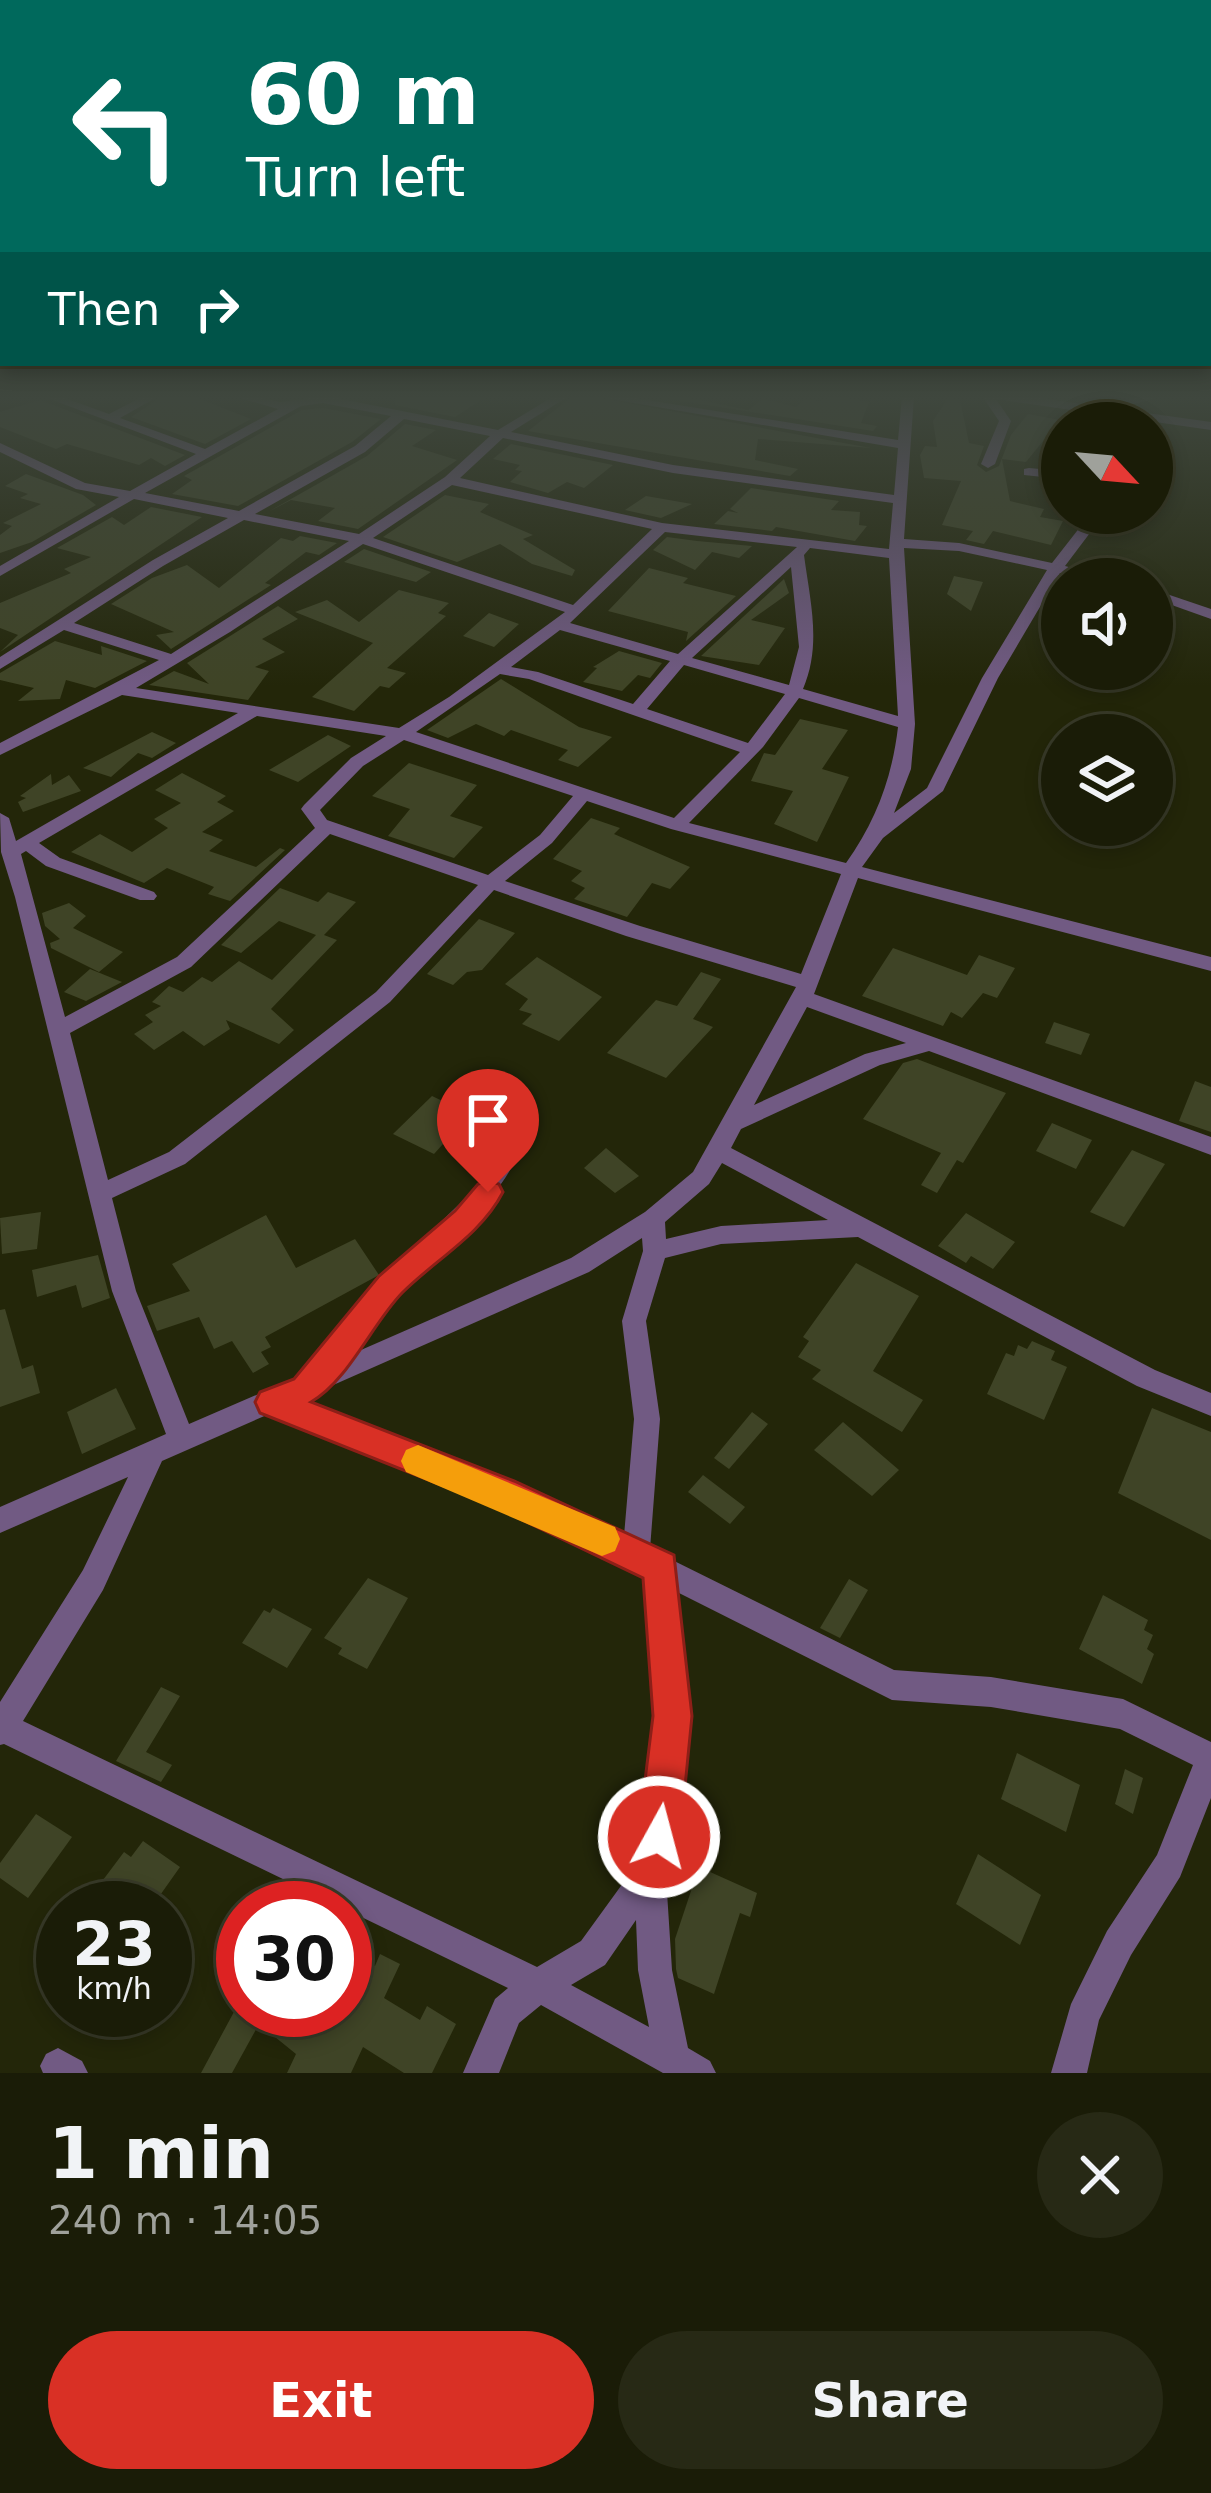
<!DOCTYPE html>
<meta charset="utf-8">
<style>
:root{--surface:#1a1c07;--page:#272915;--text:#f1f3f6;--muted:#9fa19b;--line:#383a28;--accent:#d93025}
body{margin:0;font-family:"DejaVu Sans",sans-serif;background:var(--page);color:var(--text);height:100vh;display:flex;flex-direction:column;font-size:45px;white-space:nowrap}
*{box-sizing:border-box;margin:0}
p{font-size:39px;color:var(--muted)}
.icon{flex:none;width:66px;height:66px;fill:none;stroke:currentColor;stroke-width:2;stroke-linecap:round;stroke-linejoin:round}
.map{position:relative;height:2073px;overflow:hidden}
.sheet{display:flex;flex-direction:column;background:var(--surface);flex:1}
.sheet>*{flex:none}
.banner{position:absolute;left:0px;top:0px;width:1212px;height:366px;box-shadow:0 6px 18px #0003,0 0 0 3px var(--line);background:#00695c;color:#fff;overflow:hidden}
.needle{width:78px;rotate:116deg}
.tools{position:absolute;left:1041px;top:402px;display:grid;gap:24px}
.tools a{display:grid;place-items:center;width:132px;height:132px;border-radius:50%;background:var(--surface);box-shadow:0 6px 18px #0003,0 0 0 3px var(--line);font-size:60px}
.speed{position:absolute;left:36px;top:1881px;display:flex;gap:24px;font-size:60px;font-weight:700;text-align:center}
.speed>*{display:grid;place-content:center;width:156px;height:156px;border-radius:50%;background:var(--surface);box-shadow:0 6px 18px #0003,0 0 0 3px var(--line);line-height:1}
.speed small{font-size:30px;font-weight:400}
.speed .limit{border:18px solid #d22;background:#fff;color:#111}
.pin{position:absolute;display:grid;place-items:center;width:102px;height:102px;color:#fff;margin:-123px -51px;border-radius:50% 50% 50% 0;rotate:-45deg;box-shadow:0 0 12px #0007}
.pin .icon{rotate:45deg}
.me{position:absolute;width:132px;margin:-66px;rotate:7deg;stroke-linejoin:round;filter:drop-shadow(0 0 9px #0008)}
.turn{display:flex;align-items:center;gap:42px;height:252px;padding:0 48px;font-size:54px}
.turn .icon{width:156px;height:156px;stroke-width:2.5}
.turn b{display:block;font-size:84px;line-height:102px}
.then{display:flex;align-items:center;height:114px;padding:0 48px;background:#0003;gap:24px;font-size:45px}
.round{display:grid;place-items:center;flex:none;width:126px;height:126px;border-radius:63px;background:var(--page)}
.headline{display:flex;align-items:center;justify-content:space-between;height:204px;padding:0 48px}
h1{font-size:72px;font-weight:700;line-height:90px}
.primary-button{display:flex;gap:24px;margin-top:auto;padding:24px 48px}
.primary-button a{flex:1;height:138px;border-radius:72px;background:var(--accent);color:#fff;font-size:48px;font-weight:700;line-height:138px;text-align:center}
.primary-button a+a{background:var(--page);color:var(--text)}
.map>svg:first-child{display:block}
.building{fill:#3f4426}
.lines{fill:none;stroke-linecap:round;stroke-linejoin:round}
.minor{fill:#715a83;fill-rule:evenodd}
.route{fill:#d93025;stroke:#8d1f18;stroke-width:3}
.slow{fill:#f59e0b}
</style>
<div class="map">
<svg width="1211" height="2073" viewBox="0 0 1211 2073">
<rect width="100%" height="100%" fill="#232609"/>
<g class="building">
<polygon points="163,396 192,396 251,419 205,444 131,417"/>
<polygon points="396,396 487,396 455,417 395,405"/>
<polygon points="573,396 589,396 871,448 758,439 755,460 798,469 790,476 528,431"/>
<polygon points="650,396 681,396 748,410 763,399 796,407 804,399 820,401 834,396 869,402 861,423 877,426 873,431"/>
<polygon points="948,398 960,400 969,443 984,446 977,465 986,472 999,466 1011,435 1028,414 1060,420 1026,462 1002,459 1010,501 1044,509 1040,517 1063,521 1051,545 993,531 984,544 966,540 973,531 942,525 961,481 924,478 920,455 925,446 937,447 933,421"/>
<polygon points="40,400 185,455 165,466 151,458 139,465 67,444 56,449 0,427 0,412"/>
<polygon points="323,408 381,419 352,442 238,506 172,494 192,480 184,476 302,410"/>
<polygon points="405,424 436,430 412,446 457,460 358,529 318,521 335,508 291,500 268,512 367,456"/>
<polygon points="511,444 613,465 584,488 567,482 548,493 510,482 522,471 515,470 520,465 493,459"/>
<polygon points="26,474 83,495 96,505 32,542 0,553 0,535 12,526 3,523 41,504 20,498 28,494 5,486"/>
<polygon points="751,488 839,501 831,510 860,512 859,525 867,526 855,541 776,527 772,531 714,524 728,511 738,513 730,509"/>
<polygon points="445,495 489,504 480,512 533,535 523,539 575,570 572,576 532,564 500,544 457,562 383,537"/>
<polygon points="646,496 692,504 661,518 625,510"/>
<polygon points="151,507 202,517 0,652 18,635 0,628 0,603 71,573 64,569 91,557 57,548 112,517 124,525"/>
<polygon points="300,536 337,543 319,555 306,552 265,583 271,585 171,649 156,635 174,632 111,604 152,578 187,565 219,588 281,538 293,541"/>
<polygon points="667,537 697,541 752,546 739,558 712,552 695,570 653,550"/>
<polygon points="364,549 431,572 416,582 344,562"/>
<polygon points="649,568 688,578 683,583 736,596 686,641 688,632 608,611"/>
<polygon points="954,576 983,582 971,611 947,594"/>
<polygon points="784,579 789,593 751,620 785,628 759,665 701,656"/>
<polygon points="399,590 449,603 438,613 446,616 387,668 406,673 389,688 380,686 354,711 312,697 373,643 295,612 327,600 359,622"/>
<polygon points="278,606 298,619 262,639 285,652 255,667 269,671 248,700 149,685 174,671 209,684 187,663"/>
<polygon points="489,613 519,624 494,647 463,636"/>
<polygon points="55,641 102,655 101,646 147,661 95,688 66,680 60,699 18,701 34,688 0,680 0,673"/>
<polygon points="619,651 662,663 650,678 638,675 622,691 583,682 597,668 593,667"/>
<polygon points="501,679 579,727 612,737 578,767 558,760 568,750 511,730 504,736 476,724 448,738 427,730"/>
<polygon points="800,719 848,730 822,769 849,777 817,842 774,824 793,791 751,781 764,753 775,755"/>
<polygon points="152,732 176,743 152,758 138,753 111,777 83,768"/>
<polygon points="328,735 351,746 298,782 269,770"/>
<polygon points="409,763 477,785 450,816 483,827 454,858 388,836 410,809 372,796"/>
<polygon points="182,773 226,796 217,802 234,811 202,832 223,840 209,851 256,867 280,848 285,850 230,901 208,894 214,887 167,868 144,883 71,852 100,834 132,852 168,828 154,819 181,803 155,790"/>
<polygon points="51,774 52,785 69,775 81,791 23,812 18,802 26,798 20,796"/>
<polygon points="591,818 620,828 614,834 690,867 670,889 652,883 627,917 574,899 585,888 571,881 582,871 553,859"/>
<polygon points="280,888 318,902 328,892 356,902 324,935 337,940 271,1009 294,1030 279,1044 226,1020 230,1029 204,1046 183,1031 154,1050 134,1034 153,1022 145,1015 161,1006 152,1002 169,986 183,992 202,977 212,982 239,961 272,980 316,935 279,921 241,953 221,945"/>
<polygon points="69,903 86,916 73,928 123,952 99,972 51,948 50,943 60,939 45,926 42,913"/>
<polygon points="479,919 515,933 482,970 467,972 453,985 427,974"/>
<polygon points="893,948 967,975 979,955 1015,968 997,998 983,993 962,1018 951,1012 943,1026 862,996"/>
<polygon points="537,957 602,997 559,1041 522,1024 532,1014 519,1010 528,999 505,984"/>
<polygon points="90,969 122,982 86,1001 64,992"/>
<polygon points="701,972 721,979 693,1019 713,1027 666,1078 607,1053 656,1000 677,1006"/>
<polygon points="1054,1022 1090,1034 1081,1055 1045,1043"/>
<polygon points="917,1059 1006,1093 963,1163 957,1160 937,1193 921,1185 941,1153 863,1119 903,1063"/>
<polygon points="1195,1081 1211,1087 1211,1132 1179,1121"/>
<polygon points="432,1096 470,1114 434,1154 393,1134"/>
<polygon points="1052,1123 1092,1140 1076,1169 1036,1151"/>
<polygon points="606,1148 639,1176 615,1193 584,1168"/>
<polygon points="1132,1150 1165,1164 1124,1227 1090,1212"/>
<polygon points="41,1212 37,1249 2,1254 0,1218"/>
<polygon points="966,1213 1015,1242 993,1269 971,1256 966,1263 938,1246"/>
<polygon points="266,1215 296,1268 355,1239 379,1275 265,1337 271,1347 261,1352 269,1364 253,1373 232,1341 214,1349 199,1317 157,1331 147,1306 190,1291 172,1264"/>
<polygon points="98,1255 110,1298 82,1308 76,1285 37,1297 32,1270"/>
<polygon points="856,1263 919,1296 873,1371 923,1400 902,1432 812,1379 821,1370 798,1357 809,1341 803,1337"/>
<polygon points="5,1309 22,1369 33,1365 40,1393 0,1407 0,1310"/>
<polygon points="1032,1341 1055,1351 1051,1360 1067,1367 1044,1420 987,1394 1006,1353 1014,1356 1018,1345 1027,1349"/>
<polygon points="116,1388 136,1429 82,1454 67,1412"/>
<polygon points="1152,1408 1211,1432 1211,1540 1118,1493"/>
<polygon points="752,1412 768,1424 729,1469 714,1458"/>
<polygon points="843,1422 899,1470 872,1496 814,1450"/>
<polygon points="703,1475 745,1507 730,1524 688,1492"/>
<polygon points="368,1578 408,1598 367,1669 338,1654 342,1648 324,1638"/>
<polygon points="849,1579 868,1590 840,1638 820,1628"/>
<polygon points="1103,1595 1148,1620 1144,1630 1153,1635 1147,1649 1154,1654 1142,1684 1079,1649"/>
<polygon points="273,1608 312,1629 287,1668 242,1643 264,1610 270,1613"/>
<polygon points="161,1687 180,1696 146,1752 172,1765 161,1782 116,1761"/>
<polygon points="1017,1753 1080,1785 1066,1832 1001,1799"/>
<polygon points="1125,1769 1143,1778 1133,1814 1115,1804"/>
<polygon points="36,1814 72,1837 28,1898 0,1878 0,1863"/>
<polygon points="143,1841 180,1867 151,1908 105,1908 112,1898 97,1888 124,1852 131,1857"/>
<polygon points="978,1854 1041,1895 1020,1945 956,1904"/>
<polygon points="699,1867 757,1893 750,1917 740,1913 714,1994 678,1978 676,1969 675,1939"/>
<polygon points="345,1949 375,1966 380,1954 400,1964 384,1998 420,2020 427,2006 456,2024 432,2073 404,2073 363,2047 351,2073 287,2073 296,2054 259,2024 232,2073 201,2073 235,2010 345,2010"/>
</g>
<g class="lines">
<g class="minor">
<path d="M 42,396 L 59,396 L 109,414 L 144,396 L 159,396 L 120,418 L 205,449 L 278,409 L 233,396 L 254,396 L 280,402 L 326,396 L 498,430 L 554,396 L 569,396 L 511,432 L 673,465 L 894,495 L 898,448 L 593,396 L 622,396 L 898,440 L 902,396 L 914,396 L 904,539 L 959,543 L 1052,563 L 1091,513 L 1105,513 L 1065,566 L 1114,579 L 1087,579 L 1060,573 L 998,678 L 943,791 L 883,838 L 862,867 L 1211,957 L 1211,971 L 858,878 L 814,994 L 1211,1137 L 1211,1155 L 929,1051 L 880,1065 L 741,1129 L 731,1148 L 1155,1370 L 1211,1393 L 1211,1416 L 1137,1386 L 858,1237 L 721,1244 L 665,1258 L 646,1321 L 660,1419 L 650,1549 L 894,1670 L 991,1677 L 1123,1699 L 1211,1742 L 1211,1798 L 1180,1877 L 1131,1955 L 1099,2020 L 1087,2073 L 1051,2073 L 1071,2004 L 1107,1931 L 1157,1855 L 1193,1765 L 1120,1729 L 991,1707 L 892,1700 L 677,1592 L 687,1716 L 667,1892 L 672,1970 L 688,2048 L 710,2061 L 716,2073 L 663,2073 L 541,2005 L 519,2023 L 499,2073 L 463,2073 L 495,1999 L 508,1988 L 4,1744 L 0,1745 L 0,1702 L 83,1570 L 128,1477 L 0,1533 L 0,1507 L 166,1434 L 112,1291 L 15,897 L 1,852 L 0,813 L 9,818 L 16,841 L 238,713 L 122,695 L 0,755 L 0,743 L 159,660 L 64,630 L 0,669 L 0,657 L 153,560 L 228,518 L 134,499 L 0,576 L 0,566 L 119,497 L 76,489 L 0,452 L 0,443 L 85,483 L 130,491 L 196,454 ZM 323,403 L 391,416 L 355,446 L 239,511 L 145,493 L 301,406 ZM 404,419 L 490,436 L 445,477 L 359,534 L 255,514 L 365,452 ZM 503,438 L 673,473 L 893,503 L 889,549 L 662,523 L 460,478 ZM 452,485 L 652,529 L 573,605 L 373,538 ZM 244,520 L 349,541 L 171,654 L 74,623 L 163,566 ZM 665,532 L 797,547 L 678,654 L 570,623 ZM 363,544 L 565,612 L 449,697 L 399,728 L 136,688 L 230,632 ZM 810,548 L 889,558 L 898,716 L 803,689 C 822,645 810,601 804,555 ZM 904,548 L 959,551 L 1047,570 L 982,678 L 927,788 L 894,813 L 911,769 L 915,724 ZM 791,567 L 799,647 L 789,685 L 692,658 ZM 560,630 L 670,661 L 633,704 L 538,672 L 511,667 ZM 684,665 L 785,694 L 748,743 L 647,709 ZM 500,674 L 529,679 L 740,752 L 674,818 L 416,732 ZM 799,698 L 898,727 C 892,778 876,821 846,863 L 689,823 L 763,747 ZM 257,716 L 386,736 L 351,758 L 304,805 L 301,809 L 315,828 L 177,957 L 65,1017 L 21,854 L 26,851 L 46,866 L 140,900 L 154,900 L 157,896 L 154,892 L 60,858 L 39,843 ZM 404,740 L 573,796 L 540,835 L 488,875 L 327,820 L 320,810 L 363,766 ZM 587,801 L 671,829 L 841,874 L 801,974 L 640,926 L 505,881 L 552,843 ZM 330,834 L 478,885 L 376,992 L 169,1152 L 108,1180 L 70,1033 L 191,967 ZM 494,890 L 626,936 L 796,987 L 693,1172 L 645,1212 L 571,1258 L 345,1357 C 362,1334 380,1311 400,1291 C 453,1238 500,1203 530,1131 L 527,1125 L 511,1125 L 498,1154 L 474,1190 L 374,1286 L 300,1376 L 189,1424 L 136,1291 L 112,1198 L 185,1164 L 390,1002 ZM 807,1007 L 906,1043 L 865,1054 L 754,1105 ZM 722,1163 L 828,1220 L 721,1226 L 666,1239 L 665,1222 L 709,1184 ZM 642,1238 L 643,1251 L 622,1321 L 634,1419 L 624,1536 L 571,1510 L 297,1401 L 589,1272 ZM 269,1414 L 551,1528 L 647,1577 L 657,1716 L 639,1861 L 581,1941 L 537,1967 L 23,1721 L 103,1590 L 162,1461 ZM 636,1920 L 638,1970 L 649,2027 L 571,1985 L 605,1965 Z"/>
<polygon points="982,396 1025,396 1211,422 1211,430 996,399 1011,421 995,464 988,468 981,464 999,421"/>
<polygon points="1140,396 1164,396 1118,408 1112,404"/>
<polygon points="1029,468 1062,471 1062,479 1024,475 1024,469"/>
<polygon points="1152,589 1211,609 1211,619 1152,598"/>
<polygon points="58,2048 82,2061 88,2073 43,2073 40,2066 46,2054"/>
</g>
</g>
<linearGradient id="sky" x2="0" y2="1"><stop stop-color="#131505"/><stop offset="0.58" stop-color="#3f473e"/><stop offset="1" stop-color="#3f473e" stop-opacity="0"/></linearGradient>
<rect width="1211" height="686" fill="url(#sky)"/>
<path class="route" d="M 488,1181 L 499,1184 L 503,1192 C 481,1235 436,1259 402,1293 C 372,1324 348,1381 311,1402 L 514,1481 L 674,1555 L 692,1716 L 680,1837 L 674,1852 L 659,1858 L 644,1852 L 638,1837 L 653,1716 L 643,1578 L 489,1504 L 260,1413 L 255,1402 L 260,1392 L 294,1379 L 379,1276 L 455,1211 L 478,1184 Z"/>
<polygon class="slow" points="418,1445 615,1527 620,1539 615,1551 602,1556 406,1472 401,1461 406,1450"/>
</svg>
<div class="tools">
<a><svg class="needle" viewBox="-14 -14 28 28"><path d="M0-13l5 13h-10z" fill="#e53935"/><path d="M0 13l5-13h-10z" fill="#9fa19b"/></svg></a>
<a><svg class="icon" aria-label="sound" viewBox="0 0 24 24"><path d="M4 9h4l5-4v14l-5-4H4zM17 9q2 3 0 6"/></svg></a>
<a><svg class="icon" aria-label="layers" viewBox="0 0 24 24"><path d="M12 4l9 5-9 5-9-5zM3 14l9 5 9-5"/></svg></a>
</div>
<div class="speed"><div>23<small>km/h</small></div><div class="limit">30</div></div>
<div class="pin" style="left:488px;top:1192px;background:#d93025"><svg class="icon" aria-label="arrive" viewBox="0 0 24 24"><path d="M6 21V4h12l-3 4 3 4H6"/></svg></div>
<svg class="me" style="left:659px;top:1837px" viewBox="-20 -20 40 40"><circle r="17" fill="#d93025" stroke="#fff" stroke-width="3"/><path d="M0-11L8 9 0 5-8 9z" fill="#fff"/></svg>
<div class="banner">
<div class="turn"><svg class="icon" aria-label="left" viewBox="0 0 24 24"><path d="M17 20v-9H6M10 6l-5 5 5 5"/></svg><div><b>60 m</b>Turn left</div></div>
<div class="then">Then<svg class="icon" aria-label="right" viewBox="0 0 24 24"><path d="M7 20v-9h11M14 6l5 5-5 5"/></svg></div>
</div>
</div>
<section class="sheet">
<div class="headline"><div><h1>1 min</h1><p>240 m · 14:05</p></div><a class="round"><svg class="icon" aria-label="close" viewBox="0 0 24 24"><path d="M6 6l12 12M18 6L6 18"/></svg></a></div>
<div class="primary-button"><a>Exit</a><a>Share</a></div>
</section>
